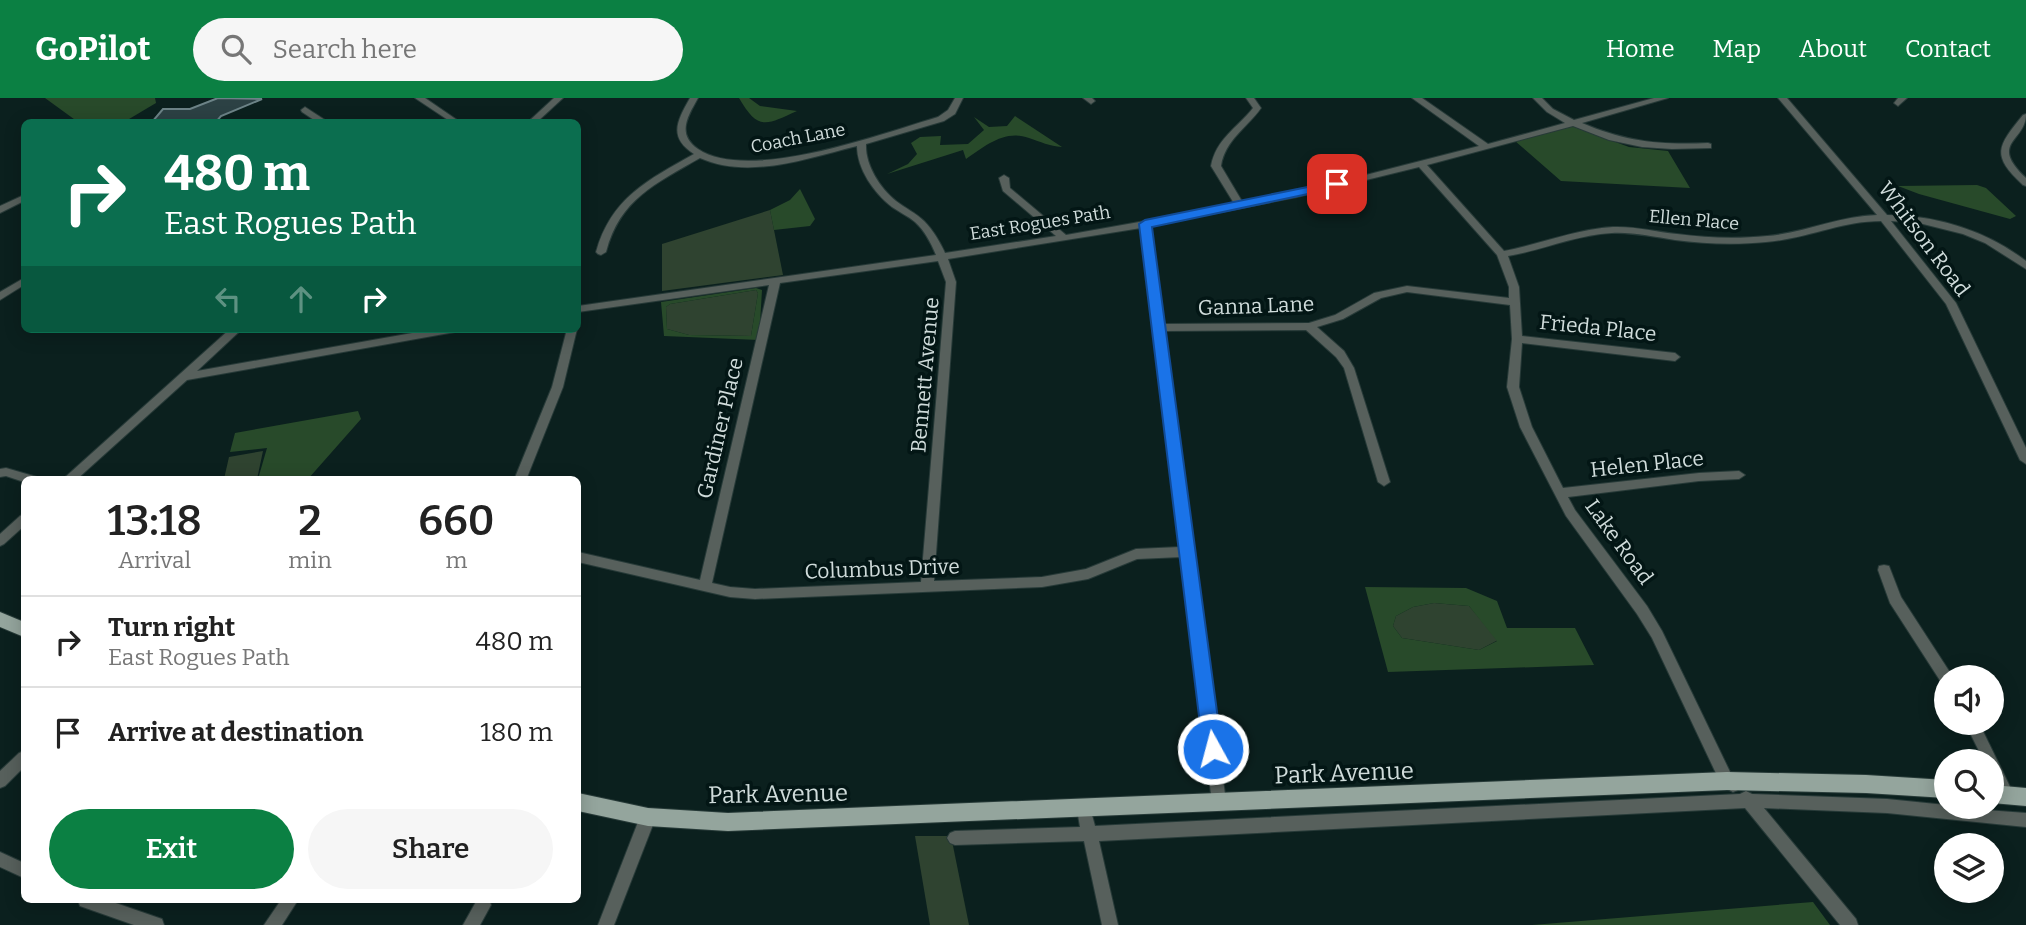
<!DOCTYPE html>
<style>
:root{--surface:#fff;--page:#f6f6f6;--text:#222;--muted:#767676;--line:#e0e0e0;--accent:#0b8043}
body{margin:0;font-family:Bitter,serif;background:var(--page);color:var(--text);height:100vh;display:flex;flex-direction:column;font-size:26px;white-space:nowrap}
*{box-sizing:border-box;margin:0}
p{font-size:23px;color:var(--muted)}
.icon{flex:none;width:38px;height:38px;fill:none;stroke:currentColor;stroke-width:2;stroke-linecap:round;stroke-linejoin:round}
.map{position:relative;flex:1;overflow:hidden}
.details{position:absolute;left:21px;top:378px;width:560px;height:427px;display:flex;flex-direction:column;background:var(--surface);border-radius:10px;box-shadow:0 4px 18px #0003}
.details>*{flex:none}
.top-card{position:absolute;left:21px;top:21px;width:560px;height:214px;border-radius:10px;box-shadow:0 4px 18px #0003;background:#0b6e4f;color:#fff;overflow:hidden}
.tools{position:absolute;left:1934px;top:567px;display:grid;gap:14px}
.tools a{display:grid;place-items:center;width:70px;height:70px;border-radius:50%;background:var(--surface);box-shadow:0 4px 18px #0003;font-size:35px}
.pin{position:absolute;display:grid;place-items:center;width:60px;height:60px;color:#fff;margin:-30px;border-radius:14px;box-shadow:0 4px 10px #0006}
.me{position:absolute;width:77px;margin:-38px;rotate:353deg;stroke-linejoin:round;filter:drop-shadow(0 0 5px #0008)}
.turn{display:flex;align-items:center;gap:24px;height:147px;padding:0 28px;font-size:32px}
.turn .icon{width:91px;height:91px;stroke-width:2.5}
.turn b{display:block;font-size:49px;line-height:60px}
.lanes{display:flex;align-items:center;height:66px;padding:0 28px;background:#0003;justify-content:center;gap:35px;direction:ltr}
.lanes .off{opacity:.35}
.eta{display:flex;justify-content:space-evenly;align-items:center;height:119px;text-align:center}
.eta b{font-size:42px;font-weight:600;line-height:49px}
.primary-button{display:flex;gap:14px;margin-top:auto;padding:14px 28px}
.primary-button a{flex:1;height:80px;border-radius:42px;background:var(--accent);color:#fff;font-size:28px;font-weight:600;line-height:80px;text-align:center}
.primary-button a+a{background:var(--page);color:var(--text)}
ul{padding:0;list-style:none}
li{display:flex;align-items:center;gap:21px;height:91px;padding:0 28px;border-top:2px solid var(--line)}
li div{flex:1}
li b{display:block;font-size:26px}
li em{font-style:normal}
header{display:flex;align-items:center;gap:42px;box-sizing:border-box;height:98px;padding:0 35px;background:var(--accent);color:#fff}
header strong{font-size:33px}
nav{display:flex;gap:38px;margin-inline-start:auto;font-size:24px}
.search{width:490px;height:63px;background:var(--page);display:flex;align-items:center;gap:18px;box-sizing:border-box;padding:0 24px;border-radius:38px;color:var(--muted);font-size:26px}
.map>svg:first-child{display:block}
.green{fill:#2f4330}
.forest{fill:#284a2a;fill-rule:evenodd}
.building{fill:#2c4144;stroke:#6c8387;stroke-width:2}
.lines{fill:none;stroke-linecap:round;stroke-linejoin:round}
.minor-casing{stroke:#273a38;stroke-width:2}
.major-casing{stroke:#273a38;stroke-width:2}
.minor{fill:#57605c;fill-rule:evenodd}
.major{fill:#94a59d;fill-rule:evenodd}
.route{fill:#1a73e8;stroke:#114b97;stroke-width:2}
.labels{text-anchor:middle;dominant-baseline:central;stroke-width:7;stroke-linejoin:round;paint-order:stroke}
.far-street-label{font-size:18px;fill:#d0dcdb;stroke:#031615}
.street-label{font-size:21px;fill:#d0dcdb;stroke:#031615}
.near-street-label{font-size:24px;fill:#d0dcdb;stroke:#031615}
</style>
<header>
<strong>GoPilot</strong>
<div class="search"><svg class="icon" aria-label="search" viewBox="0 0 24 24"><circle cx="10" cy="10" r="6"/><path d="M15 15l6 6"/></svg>Search here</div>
<nav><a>Home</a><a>Map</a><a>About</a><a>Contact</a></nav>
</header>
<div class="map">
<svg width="2026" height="827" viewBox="0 0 2026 827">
<rect width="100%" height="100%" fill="#0b201e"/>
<g class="green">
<polygon points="770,112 783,177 662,193 662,146"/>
<polygon points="756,192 758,195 751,238 689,237 667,231 666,209 670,206"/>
<polygon points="263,353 257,381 224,381 229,359"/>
<polygon points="1434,505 1469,508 1498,542 1479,552 1402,540 1393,528 1396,518 1413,509"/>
<polygon points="915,738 951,738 969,827 930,827"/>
</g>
<g class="forest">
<polygon points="45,0 155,0 156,5 124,24 78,24"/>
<path d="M 739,0 L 749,0 L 760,8 L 797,13 C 766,27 758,33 739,0 Z"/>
<path d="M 1015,18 L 1062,49 C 1049,48 1041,44 1029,40 C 1005,31 985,48 966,61 L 963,52 L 887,76 L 908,66 L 917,56 L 911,45 L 920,39 L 941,38 L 940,47 L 968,46 L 984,32 L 974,19 L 989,29 L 1007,28 Z"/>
<polygon points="1572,28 1629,49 1668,53 1690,90 1561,83 1515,43"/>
<polygon points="1977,87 1986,90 2016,118 2010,121 1919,96 1898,88"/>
<polygon points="800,91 815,121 810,128 774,132 770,112 790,102"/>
<path d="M 756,190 L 762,192 L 759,242 L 664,238 L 661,204 ZM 756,192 L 758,195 L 751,238 L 689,237 L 667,231 L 666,209 L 670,206 Z"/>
<polygon points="358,313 361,321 308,381 258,381 267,350 230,354 235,335"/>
<path d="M 1365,489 L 1466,490 L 1497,503 L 1507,530 L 1575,530 L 1594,567 L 1388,574 ZM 1434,505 L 1469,508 L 1497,543 L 1479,552 L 1402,540 L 1393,528 L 1396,518 L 1413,509 Z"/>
<polygon points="1813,804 1830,827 1532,827"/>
</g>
<polygon class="building" points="218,0 262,1 221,18 216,24 152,24 163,11 190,11"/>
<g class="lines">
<g class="minor-casing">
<g id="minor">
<polygon points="415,0 425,0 460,24 451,24"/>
<polygon points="554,0 563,0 537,24 528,24"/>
<path d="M 690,0 L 698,0 C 688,18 676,36 698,51 C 749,85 881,36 938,19 L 948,12 L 955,0 L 963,0 L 955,16 L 944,23 L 866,46 C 865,67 880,90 896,103 C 905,110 916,115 924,123 C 933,132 940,144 945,155 L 1056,138 L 1003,93 L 999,80 L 1004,77 L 1009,80 L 1010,90 L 1066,137 L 1235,107 L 1211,68 C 1216,41 1237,30 1253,10 L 1246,0 L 1254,0 L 1261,10 C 1247,30 1225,42 1221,68 L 1243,105 L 1350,81 L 1479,48 L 1412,0 L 1422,0 L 1488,46 L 1565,25 L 1547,14 L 1533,0 L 1542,0 L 1553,11 L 1574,22 L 1654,0 L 1668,0 L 1582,25 C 1626,44 1661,47 1708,45 L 1711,46 L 1711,50 L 1672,51 L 1642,49 L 1609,42 L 1573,28 L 1427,67 L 1504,153 C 1541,146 1576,131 1613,129 C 1635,128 1656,134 1677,136 C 1707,140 1737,141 1767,138 C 1804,135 1839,118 1877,117 L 1778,0 L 1787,0 L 1887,117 C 1936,117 1987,133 2026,163 L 2026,171 L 1985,145 L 1963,136 L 1919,125 L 1891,123 L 1956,205 L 2026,350 L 2026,366 L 2020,362 L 1946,206 L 1881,123 C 1842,123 1805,141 1766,144 C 1736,147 1705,146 1675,142 C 1654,139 1633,134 1612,135 C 1576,137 1543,152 1508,158 L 1519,189 L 1522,238 L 1675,255 L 1680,259 L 1675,263 L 1522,245 L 1519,289 L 1532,329 L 1563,390 L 1699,375 L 1739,373 L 1745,377 L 1739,381 L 1699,383 L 1568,399 L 1575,412 L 1647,508 L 1662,533 L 1732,678 L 1738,682 L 1740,687 L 1738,692 L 1733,694 L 1722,688 L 1652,540 L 1637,516 L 1566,418 L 1520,329 L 1507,289 L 1512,241 L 1510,207 L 1407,194 L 1381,200 L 1343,221 L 1317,229 L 1344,253 L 1354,270 L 1390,384 L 1384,388 L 1378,384 L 1344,270 L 1336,259 L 1306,232 L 1164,233 L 1226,704 L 1224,709 L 1219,711 L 1214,709 L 1212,704 L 1181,459 L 1137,461 L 1088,481 L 1042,489 L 755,501 L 730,499 L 578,464 L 578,454 L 700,482 L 769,187 L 578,214 L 578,208 L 936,157 C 931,145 925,133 915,124 C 908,118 899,114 892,109 C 874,95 857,71 857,48 C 808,60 749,82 700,60 C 655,86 620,101 606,154 L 601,157 L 598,156 L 596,154 C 611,100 648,82 694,56 C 668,39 677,23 690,0 ZM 1419,69 L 1497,157 L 1509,189 L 1509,200 L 1407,188 L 1374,195 L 1335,217 L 1309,225 L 1163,226 L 1150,128 L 1297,99 ZM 1141,130 L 1180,449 L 1136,451 L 1086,471 L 1042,479 L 934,483 L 956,184 L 948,161 ZM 938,163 L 946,184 L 921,484 L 755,491 L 730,489 L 712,485 L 780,185 Z"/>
<polygon points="1083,0 1092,0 1095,3 1091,6"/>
<polygon points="1898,0 1907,0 1898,8 1894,5"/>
<polygon points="305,9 325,22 326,24 317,24 302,14 301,12"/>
<path d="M 2026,16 C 2026,44 1988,44 2026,80 L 2026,88 L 2023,87 C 1991,57 1997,49 2023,17 Z"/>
<polygon points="24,97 24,103 0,115 0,108"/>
<polygon points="24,180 24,187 0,202 0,194"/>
<polygon points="230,231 242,231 197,273 435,231 460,231 455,234 187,282 76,382 62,382"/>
<polygon points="567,231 577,231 563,289 526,382 514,382 552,289"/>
<polygon points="6,370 37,379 39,382 24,382 24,384 6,378 0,379 0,371"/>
<polygon points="24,416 24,428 4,446 0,448 0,436 20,418"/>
<polygon points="1884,467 1889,468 1901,499 1951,576 1953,579 1946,579 1946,586 1941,584 1890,505 1878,472 1879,468"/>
<polygon points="1965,625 1979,625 2014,697 2012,702 2007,704 2002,702 1992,680 1992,663 1984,663"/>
<polygon points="24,653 24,669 5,688 0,690 0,673 19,655"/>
<polygon points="1746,693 1752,696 1887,701 1946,707 1946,709 2026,715 2026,729 1887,715 1764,710 1856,821 1858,827 1840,827 1745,710 1099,743 1118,827 1102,827 1084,743 955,747 950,745 947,740 950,735 955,733 1080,729 1077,711 1079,706 1084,704 1089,706 1095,728 1740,696"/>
<polygon points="648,712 653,714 656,719 614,827 598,827 640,719 643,714"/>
<polygon points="0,754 24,765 24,780 0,769"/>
<polygon points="78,802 107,802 162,821 164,827 134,827 80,808"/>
<polygon points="281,802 298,802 282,827 264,827"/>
<polygon points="477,802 489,802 491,807 480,827 463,827"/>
</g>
</g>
<g class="major-casing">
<g id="major">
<polygon points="0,514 24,524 24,539 0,529"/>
<polygon points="1727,674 1866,677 1946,682 1946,700 1866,695 1727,692 728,733 648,728 578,713 578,695 648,710 728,715"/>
<polygon points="1992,687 2026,690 2026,708 1992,705"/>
</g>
</g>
<use href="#minor" class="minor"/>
<use href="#major" class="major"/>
</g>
<polygon class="route" points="1337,83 1343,86 1341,89 1152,129 1222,651 1219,657 1213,659 1206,657 1203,651 1139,126 1145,122"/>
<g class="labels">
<g class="far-street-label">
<text transform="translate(798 40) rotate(-11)">Coach Lane</text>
<text transform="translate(1694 122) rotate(5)">Ellen Place</text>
<text transform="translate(1040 125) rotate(-9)">East Rogues Path</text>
</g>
<g class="street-label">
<text transform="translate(1924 141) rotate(53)">Whitson Road</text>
<text transform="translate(1256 208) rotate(-2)">Ganna Lane</text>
<text transform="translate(1598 230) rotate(6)">Frieda Place</text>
<text transform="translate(925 277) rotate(-85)">Bennett Avenue</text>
<text transform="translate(720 330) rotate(-77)">Gardiner Place</text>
<text transform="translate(1647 366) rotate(-6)">Helen Place</text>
<text transform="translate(1619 444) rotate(54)">Lake Road</text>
<text transform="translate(882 471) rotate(-2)">Columbus Drive</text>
</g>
<g class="near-street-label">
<text transform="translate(1344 675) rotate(-2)">Park Avenue</text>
<text transform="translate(778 696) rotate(-1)">Park Avenue</text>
</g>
</g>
</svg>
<div class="tools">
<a><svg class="icon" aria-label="sound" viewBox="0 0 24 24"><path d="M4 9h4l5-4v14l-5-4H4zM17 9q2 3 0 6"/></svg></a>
<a><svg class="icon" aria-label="search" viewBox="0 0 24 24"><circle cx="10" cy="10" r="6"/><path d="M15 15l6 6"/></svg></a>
<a><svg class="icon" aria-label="layers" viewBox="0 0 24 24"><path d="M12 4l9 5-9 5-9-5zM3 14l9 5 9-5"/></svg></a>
</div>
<div class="pin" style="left:1337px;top:86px;background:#d93025"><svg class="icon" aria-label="arrive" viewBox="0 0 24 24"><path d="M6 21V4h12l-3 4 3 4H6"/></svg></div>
<svg class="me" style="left:1213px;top:651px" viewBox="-20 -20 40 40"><circle r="17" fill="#1a73e8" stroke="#fff" stroke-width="3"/><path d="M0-11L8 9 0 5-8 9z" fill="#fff"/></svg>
<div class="top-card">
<div class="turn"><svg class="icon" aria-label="right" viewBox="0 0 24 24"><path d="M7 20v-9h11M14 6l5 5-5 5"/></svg><div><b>480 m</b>East Rogues Path</div></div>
<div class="lanes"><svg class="icon off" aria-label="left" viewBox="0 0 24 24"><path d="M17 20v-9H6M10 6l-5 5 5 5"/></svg><svg class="icon off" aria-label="ahead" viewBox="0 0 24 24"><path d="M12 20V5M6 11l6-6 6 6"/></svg><svg class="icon" aria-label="right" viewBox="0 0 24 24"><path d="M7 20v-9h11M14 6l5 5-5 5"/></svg></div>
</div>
<section class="details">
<div class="eta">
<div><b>13:18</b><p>Arrival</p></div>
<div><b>2</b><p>min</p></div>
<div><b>660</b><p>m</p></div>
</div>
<ul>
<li><svg class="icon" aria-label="right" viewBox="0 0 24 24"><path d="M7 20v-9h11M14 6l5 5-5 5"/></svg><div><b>Turn right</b><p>East Rogues Path</p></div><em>480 m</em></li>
<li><svg class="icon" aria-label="arrive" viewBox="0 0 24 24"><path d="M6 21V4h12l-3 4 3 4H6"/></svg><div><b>Arrive at destination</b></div><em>180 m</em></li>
</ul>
<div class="primary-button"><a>Exit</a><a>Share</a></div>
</section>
</div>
